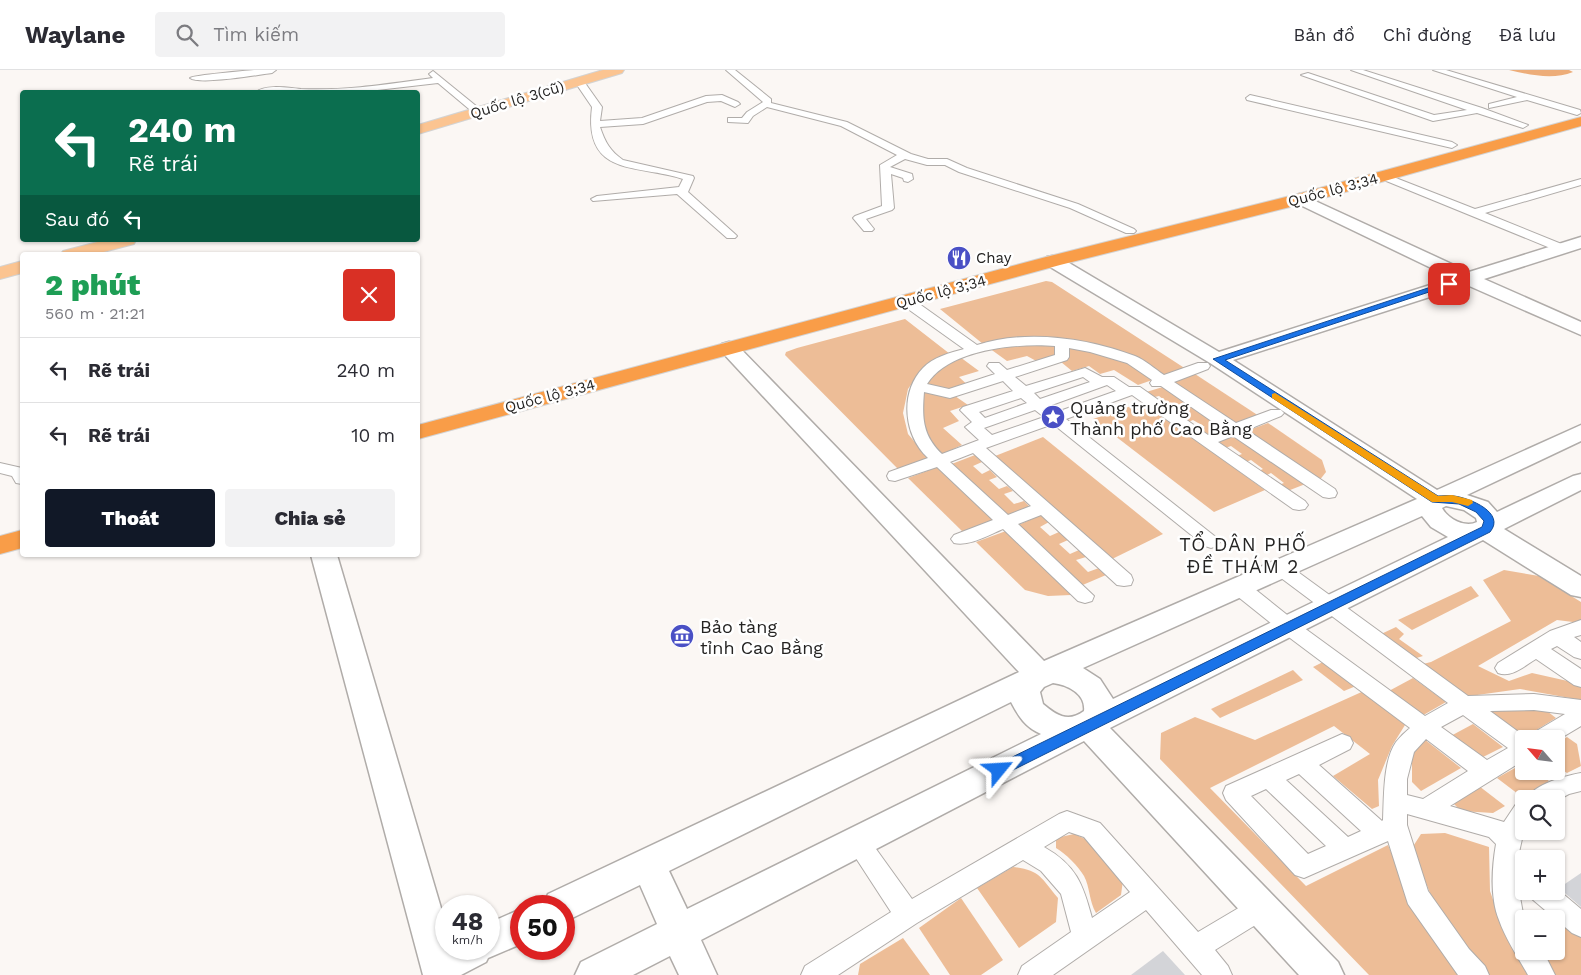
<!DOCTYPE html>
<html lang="vi">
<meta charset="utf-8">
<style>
:root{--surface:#fff;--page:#f2f2f3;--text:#2b2b33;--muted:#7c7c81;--line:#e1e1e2;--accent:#111827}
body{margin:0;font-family:"Work Sans",sans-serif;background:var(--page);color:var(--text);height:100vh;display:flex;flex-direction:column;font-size:19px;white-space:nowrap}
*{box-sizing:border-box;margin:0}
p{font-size:16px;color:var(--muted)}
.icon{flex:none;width:28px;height:28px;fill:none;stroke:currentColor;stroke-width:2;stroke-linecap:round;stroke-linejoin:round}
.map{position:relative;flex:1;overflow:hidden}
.sheet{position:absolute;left:20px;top:182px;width:400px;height:305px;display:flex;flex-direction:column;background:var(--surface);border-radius:5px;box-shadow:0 1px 4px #0004}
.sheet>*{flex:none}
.top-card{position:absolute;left:20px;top:20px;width:400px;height:152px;border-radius:5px;box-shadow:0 1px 4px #0004;background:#0b6e4f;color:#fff;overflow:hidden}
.needle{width:32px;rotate:298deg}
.fabs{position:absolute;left:1515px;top:660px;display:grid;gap:10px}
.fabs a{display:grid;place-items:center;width:50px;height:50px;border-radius:5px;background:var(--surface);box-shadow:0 1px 4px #0004;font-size:25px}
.speed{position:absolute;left:435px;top:825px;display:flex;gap:10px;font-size:25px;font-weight:700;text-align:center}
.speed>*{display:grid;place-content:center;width:65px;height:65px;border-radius:50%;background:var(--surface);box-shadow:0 1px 4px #0004;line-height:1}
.speed small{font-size:12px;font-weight:400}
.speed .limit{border:8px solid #d22;background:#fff;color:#111}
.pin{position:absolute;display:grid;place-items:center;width:42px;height:42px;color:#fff;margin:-21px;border-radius:10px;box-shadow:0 2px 8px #0006}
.me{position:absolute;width:55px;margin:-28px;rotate:63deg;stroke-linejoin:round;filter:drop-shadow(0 0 4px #0008)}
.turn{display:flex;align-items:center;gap:18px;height:105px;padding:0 25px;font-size:22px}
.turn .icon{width:65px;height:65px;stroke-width:2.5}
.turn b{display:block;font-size:35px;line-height:42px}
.then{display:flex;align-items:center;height:48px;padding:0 25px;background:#0003;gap:10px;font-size:19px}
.round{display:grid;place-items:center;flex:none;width:52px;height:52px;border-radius:5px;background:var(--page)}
.head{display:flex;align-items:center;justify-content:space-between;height:85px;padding:0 25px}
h1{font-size:30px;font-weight:800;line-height:38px;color:#1e9e55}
.cta{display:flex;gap:10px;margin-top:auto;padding:10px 25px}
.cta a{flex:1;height:58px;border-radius:5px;background:var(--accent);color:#fff;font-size:20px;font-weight:800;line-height:58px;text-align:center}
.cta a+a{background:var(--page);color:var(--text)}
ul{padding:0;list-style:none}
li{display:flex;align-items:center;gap:15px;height:65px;padding:0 25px;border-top:1px solid var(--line)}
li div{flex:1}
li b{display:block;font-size:19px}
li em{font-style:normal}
header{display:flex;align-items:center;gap:30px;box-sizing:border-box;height:70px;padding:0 25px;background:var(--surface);border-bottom:1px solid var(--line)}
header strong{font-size:24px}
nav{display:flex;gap:28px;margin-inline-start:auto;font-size:18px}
.search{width:350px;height:45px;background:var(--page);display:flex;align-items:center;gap:12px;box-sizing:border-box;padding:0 18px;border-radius:5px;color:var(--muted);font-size:19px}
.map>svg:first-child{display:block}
.green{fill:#edbd97}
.forest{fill:#edad79}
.building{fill:#d3d4d8}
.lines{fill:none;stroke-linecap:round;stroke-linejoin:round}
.street-casing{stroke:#b0aca9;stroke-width:2}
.secondary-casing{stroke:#b0aca9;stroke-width:3}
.primary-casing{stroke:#d3d3d3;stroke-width:2}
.highway-casing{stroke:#d3d3d3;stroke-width:2}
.street{fill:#fff;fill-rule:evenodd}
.secondary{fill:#fff;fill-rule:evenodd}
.primary{fill:#fbc491;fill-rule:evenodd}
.highway{fill:#f99d48;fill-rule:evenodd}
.route{fill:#1a73e8;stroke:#114b97}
.slow{fill:#f59e0b}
.labels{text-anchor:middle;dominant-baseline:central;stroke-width:5;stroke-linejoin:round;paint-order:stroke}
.far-street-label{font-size:15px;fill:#252423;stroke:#fff}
.far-poi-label{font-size:15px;fill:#252423;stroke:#fff;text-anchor:start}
.poi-label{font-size:18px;fill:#252423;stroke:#fff;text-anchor:start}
.neighbourhood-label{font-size:19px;letter-spacing:1px;fill:#252423;stroke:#fff}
</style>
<header>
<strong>Waylane</strong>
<div class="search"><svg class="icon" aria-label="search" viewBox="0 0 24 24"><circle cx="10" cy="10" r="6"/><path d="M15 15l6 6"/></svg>Tìm kiếm</div>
<nav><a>Bản đồ</a><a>Chỉ đường</a><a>Đã lưu</a></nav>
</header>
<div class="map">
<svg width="1581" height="905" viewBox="0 0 1581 905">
<rect width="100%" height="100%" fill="#fbf7f4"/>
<g class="green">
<polygon points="1046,211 1052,212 1186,299 1163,307 1144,295 1065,271 983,274 940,239"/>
<polygon points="905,249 950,284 915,309 908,319 903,343 908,364 929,389 899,400 785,285 786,282 797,278"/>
<polygon points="1027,274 1067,275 1132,292 1158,308 1138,315 1114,300 1100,304 1089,296 1072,301 1061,292 1040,293 1027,286 1007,291 989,278"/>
<polygon points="960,287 979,301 959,307 973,320 955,326 968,335 950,341 959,351 943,358 962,375 938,386 928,373 917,329 931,301"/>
<polygon points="1195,304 1259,346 1235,355 1172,313"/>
<polygon points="1166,316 1228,358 1205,366 1198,361 1205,357 1193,350 1186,353 1180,348 1187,345 1176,338 1169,340 1160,335 1168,333 1159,326 1150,328 1143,323"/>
<polygon points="1143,332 1265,420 1214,442 1093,349"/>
<polygon points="1268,353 1322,390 1326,402 1319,411 1244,362"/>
<polygon points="1238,365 1308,413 1285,422 1276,416 1284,413 1271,403 1263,407 1256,402 1263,399 1251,390 1243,393 1234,387 1242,384 1231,376 1222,379 1214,373"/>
<polygon points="1043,367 1163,464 1108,491 990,388"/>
<polygon points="975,385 982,392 973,396 982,404 990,400 997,407 989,410 999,419 1007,416 1013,421 1004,424 1014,434 1024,431 1030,437 1004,447 949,395"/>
<polygon points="938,397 995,451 964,463 908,408"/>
<polygon points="1041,445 1049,452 1040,457 1050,466 1059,462 1068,470 1059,474 1070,484 1079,480 1086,487 1076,490 1088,502 1099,498 1106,505 1078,517 1014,457"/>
<polygon points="1006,461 1071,525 1048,526 1025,520 976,472"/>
<polygon points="1504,500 1539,506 1581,532 1581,553 1557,550 1478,596 1509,611 1532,603 1581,614 1581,630 1520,619 1463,627 1419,595 1431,592 1511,551 1483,510"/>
<polygon points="1471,516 1479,526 1412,560 1398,550"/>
<polygon points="1396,557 1404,564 1399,569 1423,586 1410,590 1379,565"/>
<polygon points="1323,592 1356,616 1344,621 1313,597"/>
<polygon points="1293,600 1303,610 1220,648 1211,639"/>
<polygon points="1413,608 1446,632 1420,647 1387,622"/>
<polygon points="1366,620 1405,655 1392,676 1378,710 1379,736 1372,739 1333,706 1370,684 1334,656 1210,718 1306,816 1388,775 1417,843 1467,905 1369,905 1160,689 1161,663 1195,647 1255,670"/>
<polygon points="1543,638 1556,648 1523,668 1485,640"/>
<polygon points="1473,654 1503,677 1477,690 1447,668"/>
<polygon points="1567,667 1577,674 1581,696 1567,703 1556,696 1556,674"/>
<polygon points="1424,669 1461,698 1421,721 1412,712 1412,686"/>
<polygon points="1524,693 1524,701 1537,701 1549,711 1522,727 1497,708"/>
<polygon points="1479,716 1505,736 1493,743 1461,741 1451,731"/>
<polygon points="1445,763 1489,777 1490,821 1506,867 1530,905 1488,905 1467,879 1430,823 1412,778 1421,764"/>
<path d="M 1074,764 L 1090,771 L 1123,810 L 1121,825 L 1096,843 C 1089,831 1090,817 1084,806 C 1078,796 1066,784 1056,778 L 1056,768 Z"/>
<path d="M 1013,797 C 1040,800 1041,808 1058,828 L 1056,852 L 1019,878 L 977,818 Z"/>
<polygon points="961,828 1003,890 981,905 950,905 919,858"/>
<polygon points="1553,838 1581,862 1581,905 1551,905 1537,881 1556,881 1556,849 1538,849"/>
<polygon points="903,868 930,905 858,905 860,894"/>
</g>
<path class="forest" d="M 1509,0 L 1569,0 L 1573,2 C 1553,10 1530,5 1509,0 Z"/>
<g class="building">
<polygon points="1581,803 1581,837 1559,818"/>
<polygon points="1163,881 1185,905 1131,905"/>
</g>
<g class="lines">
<g class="street-casing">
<g id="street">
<path d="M 254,0 L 276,0 L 272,3 C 257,5 200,15 190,8 C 194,5 244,1 254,0 Z"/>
<polygon points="726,0 735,0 771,29 771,33 847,52 911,84 928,89 947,89 967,98 1078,134 1134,159 1136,161 1134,163 1126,163 1070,138 959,102 945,95 927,95 905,89 890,97 912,104 913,109 908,112 904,111 903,108 891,104 894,138 892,140 866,149 874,159 872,161 864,161 853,148 855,146 882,136 880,95 897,85 841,56 767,37 753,46 748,53 728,52 728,48 742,48 747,42 763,32"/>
<polygon points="1351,0 1363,0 1482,38 1528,55 1523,58 1477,43 1433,51 1301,5 1308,3 1434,45 1467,40"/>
<polygon points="1433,0 1446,0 1580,40 1581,43 1577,45 1527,30 1489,38 1489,34 1517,27"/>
<path d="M 433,1 L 481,40 L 481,44 L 475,44 L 438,13 L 360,22 L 256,22 C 266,14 289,18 301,19 C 345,21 389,14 433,8 L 429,4 Z"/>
<path d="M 579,9 L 585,13 L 602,37 L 600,51 L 642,48 L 706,26 L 722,25 L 738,32 L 740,34 L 735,37 L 721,31 L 707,32 L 643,54 L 600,57 C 605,72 610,81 623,90 L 693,106 L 694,108 L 688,122 L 735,164 L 737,166 L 735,168 L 727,168 L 677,124 L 593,131 L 591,129 L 597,126 L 679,117 L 683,109 C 639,94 583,108 592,37 L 575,12 Z"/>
<polygon points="1250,25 1452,72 1457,75 1452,78 1247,30 1246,28"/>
<polygon points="1383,103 1475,139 1581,109 1581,115 1485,143 1564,175 1566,178 1560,182 1379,108 1378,106"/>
<path d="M 906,227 L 911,228 L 977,275 C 1026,259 1088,268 1135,286 C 1145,290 1155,299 1164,305 L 1198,293 L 1208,293 L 1210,296 L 1208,299 L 1174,312 L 1236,353 L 1271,340 L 1281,340 L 1284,343 L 1281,346 L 1247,360 L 1335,419 L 1337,423 L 1335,427 L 1329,428 L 1323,427 L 1233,366 L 1218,372 L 1305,431 L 1308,435 L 1305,439 L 1299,440 L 1293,439 L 1132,325 L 1066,349 L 1217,468 L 1220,472 L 1217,476 L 1211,478 L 1205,476 L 1053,354 L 986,378 L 1131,505 L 1133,510 L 1131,515 L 1124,516 L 1117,515 L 1041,445 L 1018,454 L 1094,526 L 1092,531 L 1085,533 L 1078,531 L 1003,459 C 989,465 968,477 954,473 L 951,469 L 954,465 L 993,450 L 937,397 L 895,411 L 889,410 L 887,406 L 889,402 L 928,388 C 904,366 899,323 923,298 C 933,287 950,283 964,279 L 901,234 L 899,231 L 901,228 ZM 1055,276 L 1055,285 L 1007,300 L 999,293 L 989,293 L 987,296 L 995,304 L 949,319 L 927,314 C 949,279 1017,273 1055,276 ZM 1069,278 L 1090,282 L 1127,293 L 1152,310 L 1150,313 L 1152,316 L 1161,316 L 1223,359 L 1208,365 L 1140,317 L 1129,317 L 1114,307 L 1102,307 L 1085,298 L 1026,316 L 1015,307 L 1067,290 L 1069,287 ZM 1083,307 L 1090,312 L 1040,329 L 1034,323 ZM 1003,311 L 1013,321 L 963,337 L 960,340 L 972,352 L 965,357 L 979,370 L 942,384 C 922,365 922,347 924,322 L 950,328 ZM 1107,315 L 1116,321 L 1057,342 L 1049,336 ZM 1021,328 L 1027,333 L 985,348 L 979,342 ZM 1035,340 L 1044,347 L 992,365 L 984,358 ZM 973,383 L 1031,436 L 1008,445 L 950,392 Z"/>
<polygon points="0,393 22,398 22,414 16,413 12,406 0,403"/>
<path d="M 1280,492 L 1287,494 L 1468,626 L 1534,624 L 1581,630 L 1581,656 L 1556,671 L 1556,669 L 1530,669 L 1533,663 L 1565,644 L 1534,640 L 1490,641 L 1528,669 L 1524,669 L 1524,690 L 1450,736 L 1504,752 L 1516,734 L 1524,731 L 1524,760 L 1518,787 L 1524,792 L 1524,818 L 1518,816 L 1524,849 L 1524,881 L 1543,881 L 1555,905 L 1528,905 C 1518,887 1506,870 1499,850 C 1490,828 1492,797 1496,774 L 1489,767 L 1407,744 L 1407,755 L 1428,821 L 1469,879 L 1485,896 L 1489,905 L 1458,905 L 1408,834 L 1388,771 L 1304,808 L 1295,805 L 1226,730 L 1223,723 L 1226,716 L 1342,664 L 1350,667 L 1353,673 L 1350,679 L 1319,695 L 1382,751 L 1383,750 C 1384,728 1383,690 1396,672 C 1400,667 1405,662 1410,658 L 1282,562 L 1232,522 L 1230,517 L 1232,512 L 1239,511 L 1246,512 L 1296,552 L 1425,646 L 1448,633 L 1273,502 L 1271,498 L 1273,494 ZM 1463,645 L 1508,678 L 1487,690 L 1441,657 ZM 1426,669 L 1468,701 L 1423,729 L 1407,725 L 1407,709 L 1414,682 ZM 1299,704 L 1361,761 L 1348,767 L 1286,710 ZM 1266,719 L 1326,776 L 1308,784 L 1251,726 Z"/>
<path d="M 1581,550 L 1581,565 L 1574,567 L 1581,572 L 1581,589 L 1574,587 L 1557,576 L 1551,579 L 1581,599 L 1581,617 L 1574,615 L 1536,589 C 1524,596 1512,608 1498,603 L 1495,598 L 1498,593 L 1550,561 Z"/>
<path d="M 1581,703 L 1581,721 L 1569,724 L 1556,731 L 1556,729 L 1527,729 C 1534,714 1565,706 1581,703 Z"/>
<path d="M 1067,741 L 1100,753 L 1198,862 L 1252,830 L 1261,826 L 1270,830 L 1274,838 L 1270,846 L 1215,880 L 1228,896 L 1232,905 L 1202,905 L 1146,840 L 1053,905 L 1018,905 L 1022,896 L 1071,862 L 1061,824 L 1041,801 L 1023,790 L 917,853 L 838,905 L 801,905 L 805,896 L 891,842 L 850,779 L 846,772 L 850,765 L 858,761 L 866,765 L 912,829 L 1059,744 ZM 1069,762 L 1084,767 L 1130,822 L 1092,848 C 1083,814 1076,795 1044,777 Z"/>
<polygon points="1556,818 1581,839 1581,867 1572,863 1532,829 1529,821 1556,821"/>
</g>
</g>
<g class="secondary-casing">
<g id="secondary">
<path d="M 1300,124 L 1469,202 L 1581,167 L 1581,178 L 1484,209 L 1581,252 L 1581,265 L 1467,215 L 1233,290 L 1437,420 L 1581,355 L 1581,371 L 1467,425 L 1488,432 L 1497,442 L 1573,406 L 1581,404 L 1581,420 L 1504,459 L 1581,506 L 1581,527 L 1571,525 L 1483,470 L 1110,658 L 1338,892 L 1344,905 L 1299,905 L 1084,671 L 701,870 L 717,905 L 679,905 L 670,886 L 633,905 L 575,905 L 581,892 L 657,854 L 640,815 L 564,852 L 564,836 L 543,836 L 548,824 L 1019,602 L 722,282 L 719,278 L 722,274 L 729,272 L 736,274 L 1044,591 L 1417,429 L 1210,293 L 1047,195 L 1044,191 L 1047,187 L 1053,186 L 1059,187 L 1219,282 L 1452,208 L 1294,132 L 1292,129 L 1294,126 ZM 1446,436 L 1464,440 L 1476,448 L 1477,452 C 1465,458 1448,449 1442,438 ZM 1422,446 L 1431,457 L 1448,467 L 1113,629 L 1100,609 L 1083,598 ZM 1053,613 C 1068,615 1086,624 1084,641 C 1068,653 1056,645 1043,634 L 1040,622 L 1044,617 ZM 1011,632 C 1019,647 1025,657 1041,664 L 687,839 L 669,801 Z"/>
<polygon points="311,485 337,485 446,855 446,879 489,879 489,853 521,839 521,874 488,888 486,892 461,905 423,905"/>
</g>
</g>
<g class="primary-casing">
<g id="primary">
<polygon points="603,0 624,0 622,3 418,64 418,55"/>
<polygon points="105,170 136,170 134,174 92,185 60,185 63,181"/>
<polygon points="22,191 22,203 0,209 0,197"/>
</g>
</g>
<g class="highway-casing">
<g id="highway">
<polygon points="1581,47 1581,56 1306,133 1060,195 418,369 418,355 1046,187 1294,125"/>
<polygon points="22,460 22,478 0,484 0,466"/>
</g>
</g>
<use href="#street" class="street"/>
<use href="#secondary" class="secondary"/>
<use href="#primary" class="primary"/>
<use href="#highway" class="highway"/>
</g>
<path class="route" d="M 1446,212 L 1453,214 L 1225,290 L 1438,426 C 1443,426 1449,425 1454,426 C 1470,428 1506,443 1490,462 L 1005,704 L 999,706 L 994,704 L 992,700 L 994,696 L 1482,457 L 1484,451 L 1476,442 L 1459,434 L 1432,432 L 1213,289 Z"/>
<polygon class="slow" points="1275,323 1438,426 1452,425 1472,430 1473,433 1468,436 1452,432 1432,432 1272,328 1272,324"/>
<defs>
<g id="restaurant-disc" transform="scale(1.25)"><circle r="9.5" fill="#4a50c5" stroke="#fff"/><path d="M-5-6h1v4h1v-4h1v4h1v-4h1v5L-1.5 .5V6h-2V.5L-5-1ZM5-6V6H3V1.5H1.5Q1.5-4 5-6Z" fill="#fff"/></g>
<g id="sight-disc" transform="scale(1.25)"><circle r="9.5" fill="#4a50c5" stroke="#fff"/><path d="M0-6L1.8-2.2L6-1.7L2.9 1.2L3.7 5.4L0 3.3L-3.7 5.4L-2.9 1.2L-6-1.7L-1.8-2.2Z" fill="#fff"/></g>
<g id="museum-disc" transform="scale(1.25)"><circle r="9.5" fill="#4a50c5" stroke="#fff"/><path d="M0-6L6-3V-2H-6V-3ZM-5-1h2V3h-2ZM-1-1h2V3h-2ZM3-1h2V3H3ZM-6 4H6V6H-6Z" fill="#fff"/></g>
</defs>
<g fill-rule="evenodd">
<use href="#restaurant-disc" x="959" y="188"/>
<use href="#sight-disc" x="1053" y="347"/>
<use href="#museum-disc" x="682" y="566"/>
</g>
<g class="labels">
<g class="far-street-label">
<text transform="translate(517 30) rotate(-17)">Quốc lộ 3(cũ)</text>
<text transform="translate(1333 120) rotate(-15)">Quốc lộ 3;34</text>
<text transform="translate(941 222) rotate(-15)">Quốc lộ 3;34</text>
<text transform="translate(550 326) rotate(-15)">Quốc lộ 3;34</text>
</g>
<g class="far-poi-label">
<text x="976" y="188">Chay</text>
</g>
<g class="poi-label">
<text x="1070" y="337">Quảng trường<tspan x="1070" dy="21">Thành phố Cao Bằng</tspan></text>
<text x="700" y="556">Bảo tàng<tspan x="700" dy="21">tỉnh Cao Bằng</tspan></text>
</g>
<g class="neighbourhood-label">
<text x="1243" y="474">TỔ DÂN PHỐ<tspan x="1243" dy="22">ĐỀ THÁM 2</tspan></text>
</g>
</g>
</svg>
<div class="fabs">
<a><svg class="needle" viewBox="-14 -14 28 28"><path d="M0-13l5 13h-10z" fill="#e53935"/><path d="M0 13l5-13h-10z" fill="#7c7c81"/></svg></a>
<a><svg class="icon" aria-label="search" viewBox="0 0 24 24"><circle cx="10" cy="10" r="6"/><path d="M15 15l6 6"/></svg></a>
<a>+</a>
<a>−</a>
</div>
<div class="speed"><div>48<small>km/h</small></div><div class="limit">50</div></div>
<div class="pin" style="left:1449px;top:214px;background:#d93025"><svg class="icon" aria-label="arrive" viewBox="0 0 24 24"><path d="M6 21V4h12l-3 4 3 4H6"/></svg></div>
<svg class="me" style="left:999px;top:700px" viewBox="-20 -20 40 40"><path d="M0-17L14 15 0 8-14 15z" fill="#1a73e8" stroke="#fff" stroke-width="4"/></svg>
<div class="top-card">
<div class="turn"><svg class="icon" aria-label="left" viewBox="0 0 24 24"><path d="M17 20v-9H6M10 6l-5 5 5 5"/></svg><div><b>240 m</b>Rẽ trái</div></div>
<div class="then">Sau đó<svg class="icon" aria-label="left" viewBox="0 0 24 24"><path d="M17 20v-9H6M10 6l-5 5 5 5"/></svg></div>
</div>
<section class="sheet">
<div class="head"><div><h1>2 phút</h1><p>560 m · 21:21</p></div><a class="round" style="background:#d93025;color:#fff"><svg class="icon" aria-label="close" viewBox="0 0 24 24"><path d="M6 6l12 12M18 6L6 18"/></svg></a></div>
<ul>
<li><svg class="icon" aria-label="left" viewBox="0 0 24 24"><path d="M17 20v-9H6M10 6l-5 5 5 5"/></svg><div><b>Rẽ trái</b></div><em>240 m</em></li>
<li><svg class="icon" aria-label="left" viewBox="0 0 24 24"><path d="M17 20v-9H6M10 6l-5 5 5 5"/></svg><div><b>Rẽ trái</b></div><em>10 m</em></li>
</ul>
<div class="cta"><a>Thoát</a><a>Chia sẻ</a></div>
</section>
</div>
